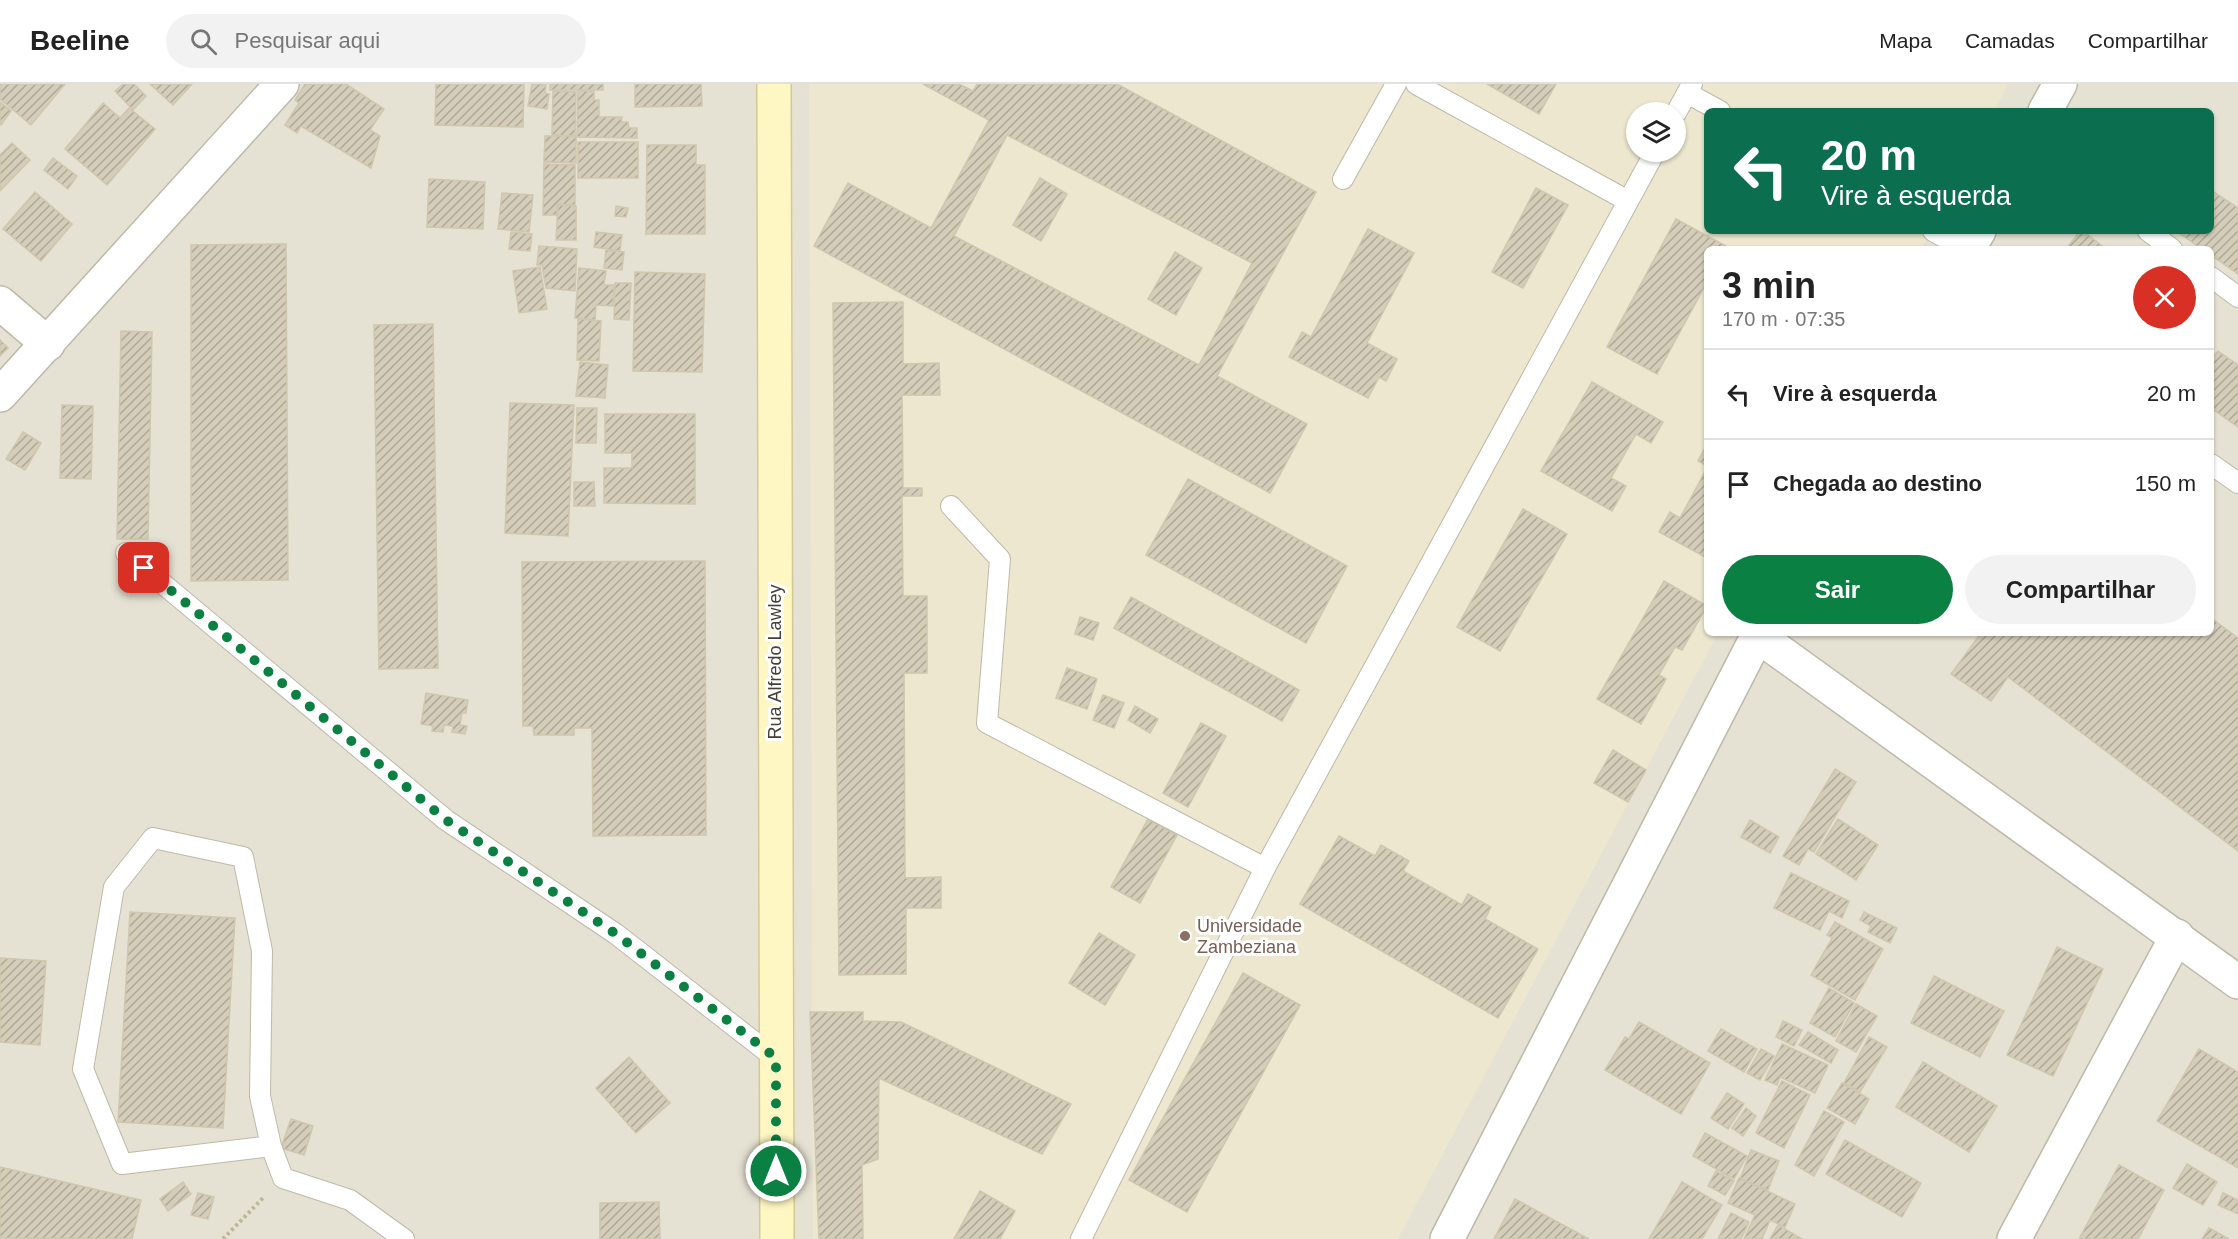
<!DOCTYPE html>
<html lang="pt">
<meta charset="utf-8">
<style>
:root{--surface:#fff;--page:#f2f2f2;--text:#222;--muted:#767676;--line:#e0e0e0;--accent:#0b8043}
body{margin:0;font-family:Arial,sans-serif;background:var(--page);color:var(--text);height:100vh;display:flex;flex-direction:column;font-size:22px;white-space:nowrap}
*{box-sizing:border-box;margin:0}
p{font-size:20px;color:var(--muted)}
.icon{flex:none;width:33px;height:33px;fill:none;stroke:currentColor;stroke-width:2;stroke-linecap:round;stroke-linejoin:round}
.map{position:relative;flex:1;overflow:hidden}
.details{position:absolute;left:1704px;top:162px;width:510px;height:390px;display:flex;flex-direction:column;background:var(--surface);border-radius:9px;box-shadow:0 2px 4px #0004}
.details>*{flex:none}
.hud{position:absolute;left:1704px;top:24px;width:510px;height:126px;border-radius:9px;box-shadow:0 2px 4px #0004;background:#0b6e4f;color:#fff;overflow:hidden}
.fabs{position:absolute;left:1626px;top:18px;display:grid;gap:12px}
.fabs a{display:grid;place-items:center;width:60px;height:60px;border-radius:50%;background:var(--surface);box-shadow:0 2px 4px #0004;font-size:30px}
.pin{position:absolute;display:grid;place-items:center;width:51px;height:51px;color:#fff;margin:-26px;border-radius:12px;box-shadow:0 3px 9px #0006}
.me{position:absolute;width:66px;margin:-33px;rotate:0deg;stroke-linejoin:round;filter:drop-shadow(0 0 4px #0008)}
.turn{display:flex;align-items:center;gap:21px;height:126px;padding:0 18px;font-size:27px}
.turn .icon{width:78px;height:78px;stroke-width:2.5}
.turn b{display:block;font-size:42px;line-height:51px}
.round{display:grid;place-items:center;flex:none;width:63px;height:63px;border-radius:32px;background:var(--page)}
.head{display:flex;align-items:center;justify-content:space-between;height:102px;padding:0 18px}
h1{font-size:36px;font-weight:600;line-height:45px}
.primary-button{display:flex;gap:12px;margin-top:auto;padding:12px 18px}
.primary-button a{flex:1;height:69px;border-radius:36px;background:var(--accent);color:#fff;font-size:24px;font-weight:600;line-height:69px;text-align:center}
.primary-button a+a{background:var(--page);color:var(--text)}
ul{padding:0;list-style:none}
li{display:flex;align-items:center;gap:18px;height:90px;padding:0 18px;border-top:2px solid var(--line)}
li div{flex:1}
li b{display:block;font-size:22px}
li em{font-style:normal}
header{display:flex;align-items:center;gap:36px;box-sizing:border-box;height:84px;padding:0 30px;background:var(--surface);border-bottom:2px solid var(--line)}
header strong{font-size:28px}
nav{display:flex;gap:33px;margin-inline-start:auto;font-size:21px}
.search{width:420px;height:54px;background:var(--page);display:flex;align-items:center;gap:15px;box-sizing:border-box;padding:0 21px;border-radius:33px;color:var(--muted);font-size:22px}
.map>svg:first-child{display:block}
.residential{fill:#e6e2d3;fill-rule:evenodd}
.education{fill:#ece7ce;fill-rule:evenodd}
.building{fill:url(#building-hatch);stroke:#cfc6ad;stroke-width:1.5;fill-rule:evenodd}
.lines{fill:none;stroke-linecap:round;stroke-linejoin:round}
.lane-casing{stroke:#beb9a7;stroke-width:22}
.street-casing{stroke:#beb9a7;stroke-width:36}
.secondary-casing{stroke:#d3c994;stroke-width:36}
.path{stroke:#bfb699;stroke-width:4;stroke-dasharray:3 3;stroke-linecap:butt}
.lane{stroke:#fff;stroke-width:20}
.street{stroke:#fff;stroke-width:33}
.secondary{stroke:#fef7c3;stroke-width:33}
.route{stroke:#0b8043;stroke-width:10;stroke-dasharray:0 18}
.education-dot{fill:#8d6e63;stroke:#fff;stroke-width:2}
.labels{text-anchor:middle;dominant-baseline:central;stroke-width:6;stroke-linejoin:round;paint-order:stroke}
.street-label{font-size:18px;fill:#454034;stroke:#fff}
.education-label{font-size:18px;fill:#785e54;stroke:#fff;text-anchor:start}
</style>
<header>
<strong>Beeline</strong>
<div class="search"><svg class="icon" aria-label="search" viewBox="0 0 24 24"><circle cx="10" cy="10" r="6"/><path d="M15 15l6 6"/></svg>Pesquisar aqui</div>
<nav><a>Mapa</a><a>Camadas</a><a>Compartilhar</a></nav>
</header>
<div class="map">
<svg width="2238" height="1155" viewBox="0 0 2238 1155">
<defs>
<pattern id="building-hatch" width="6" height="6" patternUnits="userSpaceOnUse" patternTransform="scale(1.5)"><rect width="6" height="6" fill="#d4cdba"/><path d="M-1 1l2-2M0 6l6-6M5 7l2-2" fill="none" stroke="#aea898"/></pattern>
</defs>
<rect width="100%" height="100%" fill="#f2f0e5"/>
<path class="residential" d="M 0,0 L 2238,0 L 2238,1155 L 0,1155 ZM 1707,27 L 2211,27 L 2211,147 L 1707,147 ZM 1636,28 L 1676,28 L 1676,68 L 1636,68 ZM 1707,165 L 2211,165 L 2211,549 L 1707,549 Z"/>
<path class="education" d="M 809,0 L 2008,0 L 1994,27 L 1707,27 L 1707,147 L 1931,147 L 1921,165 L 1707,165 L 1707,549 L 1718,549 L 1398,1155 L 813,1155 ZM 1636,28 L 1676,28 L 1676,68 L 1636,68 Z"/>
<g class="building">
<polygon points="0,0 65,0 31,41 0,15"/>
<polygon points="123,0 134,0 146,12 133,26 115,7"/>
<polygon points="150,0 192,0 173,21"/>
<polygon points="305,0 346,0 384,25 370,46 380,52 371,84 301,42 297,49 285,41 299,19 295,16"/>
<polygon points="436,0 524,0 523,43 435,41"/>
<polygon points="532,0 546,0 545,9 549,10 547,25 528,22"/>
<rect x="550" y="0" width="53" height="6"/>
<polygon points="635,0 701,0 702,22 635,23"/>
<path d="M 923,0 L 959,0 L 973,7 L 977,0 L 1117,0 L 1316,108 L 1217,292 L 1307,340 L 1270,409 L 814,162 L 848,99 L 931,144 L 989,36 ZM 1007,51 L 1252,179 L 1199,281 L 954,152 Z"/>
<polygon points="1487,0 1556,0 1539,30"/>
<polygon points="553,7 576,8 575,52 552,51"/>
<polygon points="578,7 594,7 594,16 599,16 599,33 622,33 621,38 628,38 629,44 637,44 637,54 577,53"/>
<polygon points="0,18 11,27 1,41 0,40"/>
<polygon points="103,19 120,34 129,24 155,45 107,101 65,65"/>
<polygon points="545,52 576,52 576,79 544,78"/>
<rect x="578" y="58" width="60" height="36"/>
<polygon points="12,59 30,76 0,107 0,71"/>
<polygon points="647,61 696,61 696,81 705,81 705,150 646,150"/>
<polygon points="53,74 77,92 68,105 44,86"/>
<polygon points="544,80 575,81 575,121 557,120 557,131 543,131"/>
<polygon points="1040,94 1067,110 1041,157 1013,141"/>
<polygon points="429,95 485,98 483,145 427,143"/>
<polygon points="1536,104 1568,121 1523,204 1492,188"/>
<polygon points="2211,106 2238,124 2238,190 2211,171 2211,165 2202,165 2176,147 2211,147"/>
<polygon points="35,108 72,140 41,177 3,145"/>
<polygon points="502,109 533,111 529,148 498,145"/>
<polygon points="558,121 576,122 576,156 556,156"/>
<polygon points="616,122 628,124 626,133 615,132"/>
<polygon points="1676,135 1726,162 1725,165 1707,165 1707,198 1657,290 1607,263"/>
<polygon points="1368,145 1414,169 1367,259 1397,275 1386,297 1379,293 1368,314 1289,273 1302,248 1311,253"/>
<polygon points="2080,147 2083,147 2106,165 2066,165"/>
<polygon points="511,148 532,150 530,167 509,165"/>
<polygon points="596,148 622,151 620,167 594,163"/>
<polygon points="286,160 288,496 191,497 191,161"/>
<polygon points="539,162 577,165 575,207 546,204 542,181 537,181"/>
<polygon points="606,166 624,168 622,186 604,184"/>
<polygon points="1175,168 1202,184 1176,231 1148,215"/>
<polygon points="540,183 547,225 519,229 513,187"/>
<polygon points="579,184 606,187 604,201 614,201 613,222 596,221 595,236 575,234"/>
<polygon points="635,188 705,190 702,288 633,287"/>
<polygon points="615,199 631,199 629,236 614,235"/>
<polygon points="903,218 903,280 939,279 940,311 902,311 903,404 922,404 922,412 902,412 903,512 927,512 927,589 904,589 905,794 941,793 941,824 906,824 906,890 839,891 833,219"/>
<polygon points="578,235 601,237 599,277 577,276"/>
<polygon points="433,240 438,584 379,585 374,241"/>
<polygon points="121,247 152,248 148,455 117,455"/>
<polygon points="0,256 8,264 0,272"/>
<polygon points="2218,267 2238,281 2238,343 2211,324 2211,276"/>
<polygon points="580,278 608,281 605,314 576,312"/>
<polygon points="1592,298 1663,338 1651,359 1636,350 1611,394 1626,402 1612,427 1541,387"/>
<polygon points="510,319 574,321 568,452 505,449"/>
<polygon points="62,321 93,322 91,395 60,394"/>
<polygon points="577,324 597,324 596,359 576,359"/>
<polygon points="605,330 695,330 695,420 604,419 604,384 632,384 632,369 605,369"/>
<polygon points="23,348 41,359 25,386 6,375"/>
<polygon points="1707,360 1707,382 1698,377"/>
<polygon points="1707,384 1707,474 1659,448 1670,428 1680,434"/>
<polygon points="1188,395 1347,482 1306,559 1146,471"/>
<polygon points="574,398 594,398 595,422 574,422"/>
<polygon points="1523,425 1567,450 1500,567 1457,543"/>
<polygon points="705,477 706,751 593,752 592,644 574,644 574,651 534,651 533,642 523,642 522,478"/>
<polygon points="1664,497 1707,522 1682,566 1675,563 1659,591 1666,595 1641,640 1597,615"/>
<polygon points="1131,513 1299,606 1282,637 1114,544"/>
<polygon points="1080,533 1099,539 1093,556 1075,550"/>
<polygon points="2211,534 2238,554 2238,767 2008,593 1991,617 1951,590 1981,549 2211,549"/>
<polygon points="1067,584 1097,595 1087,625 1056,614"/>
<polygon points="426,609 468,616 466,629 462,629 460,641 467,642 465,650 452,648 453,642 444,641 443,648 432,647 433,642 421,640"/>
<polygon points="1103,611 1124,619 1114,644 1093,636"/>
<polygon points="1135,622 1158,635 1150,649 1128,636"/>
<polygon points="1201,639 1226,652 1188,723 1163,709"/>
<polygon points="1613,666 1646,686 1628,718 1594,699"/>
<polygon points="1835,685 1856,698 1814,768 1808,765 1799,781 1783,772"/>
<polygon points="1148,735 1177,751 1140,819 1111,803"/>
<polygon points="1838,735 1878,761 1856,796 1816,770"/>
<polygon points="1750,736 1779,753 1770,769 1741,753"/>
<polygon points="1339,752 1375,772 1381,761 1409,777 1403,787 1462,821 1468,810 1491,823 1485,835 1538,865 1498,934 1300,820"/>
<polygon points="1791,789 1849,817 1842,834 1829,827 1820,846 1774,824"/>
<polygon points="130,828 235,834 223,1044 118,1038"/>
<polygon points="1864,828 1897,844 1890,859 1868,848 1871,842 1860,836"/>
<polygon points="1835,838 1883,865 1855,916 1811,891 1832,854 1827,851"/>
<polygon points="1099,849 1135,871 1105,921 1069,899"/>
<polygon points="2057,863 2103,885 2053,992 2007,971"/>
<polygon points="0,874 46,877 40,961 0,958"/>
<polygon points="1243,889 1300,921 1187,1128 1129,1096"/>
<polygon points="1934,892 2004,927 1980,973 1911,939"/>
<polygon points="1829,904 1854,919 1835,953 1810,939"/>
<polygon points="1856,920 1877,932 1856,968 1836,957"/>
<polygon points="810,928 863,928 863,937 901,938 1071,1020 1042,1070 879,994 878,1075 862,1081 863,1155 819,1155"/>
<polygon points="1783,937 1802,946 1794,962 1776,953"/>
<polygon points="1639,938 1710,979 1681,1030 1605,986 1625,953 1629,955"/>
<polygon points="1721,945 1757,965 1744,988 1708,967"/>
<polygon points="1808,948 1838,966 1831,979 1799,961"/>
<polygon points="1869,953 1887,963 1860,1008 1844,999"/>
<polygon points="1782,960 1828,981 1815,1009 1780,993 1777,1001 1765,996"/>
<polygon points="1761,965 1774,972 1760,996 1747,989"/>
<polygon points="2199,965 2238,988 2238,1084 2157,1037"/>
<polygon points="629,973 670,1019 636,1049 596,1004"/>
<polygon points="1923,978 1997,1022 1969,1068 1896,1023"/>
<polygon points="1782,997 1810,1011 1784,1064 1756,1049"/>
<polygon points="1842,999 1869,1015 1855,1040 1827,1024"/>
<polygon points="1727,1009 1744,1020 1728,1045 1711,1034"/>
<polygon points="1746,1024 1756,1032 1743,1052 1732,1044"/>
<polygon points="1824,1027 1844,1038 1814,1092 1795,1081"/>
<polygon points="291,1035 313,1042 304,1071 281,1064"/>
<polygon points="1705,1049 1747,1072 1734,1095 1693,1072"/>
<polygon points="1845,1056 1921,1099 1902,1133 1826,1090"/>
<polygon points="1751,1066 1779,1077 1768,1106 1740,1095"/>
<polygon points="2187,1080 2217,1098 2203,1121 2173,1104"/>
<polygon points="2119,1081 2164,1106 2138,1155 2079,1155"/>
<polygon points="0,1083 141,1116 132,1155 0,1154"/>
<polygon points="1716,1087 1734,1097 1725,1111 1708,1102"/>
<polygon points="1739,1094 1795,1120 1785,1143 1770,1136 1762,1155 1744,1155 1755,1131 1728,1119"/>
<polygon points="183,1098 191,1110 168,1127 160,1115"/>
<polygon points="1682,1098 1722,1121 1702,1155 1649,1155"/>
<polygon points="980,1107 1015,1127 1000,1155 954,1155"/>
<polygon points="198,1109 214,1113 208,1135 191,1131"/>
<polygon points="2223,1109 2238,1116 2238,1130 2218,1121"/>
<polygon points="1515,1115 1589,1155 1494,1155"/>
<polygon points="659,1118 660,1155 600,1155 600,1119"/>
<polygon points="1731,1129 1749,1138 1741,1155 1718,1155"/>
<polygon points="1778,1141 1802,1155 1770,1155"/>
<polygon points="2209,1144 2229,1155 2202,1155"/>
</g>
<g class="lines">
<g class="lane-casing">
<g id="lane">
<polyline points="1416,0 1628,117"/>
<polyline points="1687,9 1720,27"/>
<polyline points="1676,29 1692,0"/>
<polyline points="1343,95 1396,0"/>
<polyline points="1933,147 1965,165"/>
<polyline points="2148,147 2172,165"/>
<polyline points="2211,193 2238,213"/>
<polyline points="2211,380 2238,399"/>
<polyline points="951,422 1000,475 987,639 1265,784"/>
<polyline points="126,469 446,736 616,850 775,974"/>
<polyline points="271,1062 122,1080 83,985 114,803 153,754 243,773 262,867 260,1012 271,1062 283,1094 350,1116 404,1155"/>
<polyline points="1081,1155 1265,784 1655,68"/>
</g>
</g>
<g class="street-casing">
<g id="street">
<polyline points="2045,27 2060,0"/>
<polyline points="1968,165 1979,147"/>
<polyline points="0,219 48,260"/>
<polyline points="0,311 282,0"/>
<polyline points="1758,552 2238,898"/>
<polyline points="1447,1155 1759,549"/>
<polyline points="2014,1155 2177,852"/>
</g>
</g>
<g class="secondary-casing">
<polyline id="secondary" points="774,0 777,1155"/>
</g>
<polyline class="path" points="223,1155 264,1113"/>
<use href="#lane" class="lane"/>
<use href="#street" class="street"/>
<use href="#secondary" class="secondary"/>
</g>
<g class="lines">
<polyline class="route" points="144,484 446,736 616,850 776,974 776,1087"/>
</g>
<circle class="education-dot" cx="1185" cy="852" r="6"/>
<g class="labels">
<g class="street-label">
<text transform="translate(775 578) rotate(-90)">Rua Alfredo Lawley</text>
</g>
<g class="education-label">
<text x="1197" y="842">Universidade<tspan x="1197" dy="21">Zambeziana</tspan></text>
</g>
</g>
</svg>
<div class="fabs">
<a><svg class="icon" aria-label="layers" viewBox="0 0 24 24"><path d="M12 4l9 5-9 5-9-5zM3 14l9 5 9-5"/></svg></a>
</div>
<div class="pin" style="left:144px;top:484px;background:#d93025"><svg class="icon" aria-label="arrive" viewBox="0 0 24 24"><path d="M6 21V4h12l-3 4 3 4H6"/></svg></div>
<svg class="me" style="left:776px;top:1087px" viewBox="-20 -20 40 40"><circle r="17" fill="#0b8043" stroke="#fff" stroke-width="3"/><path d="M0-11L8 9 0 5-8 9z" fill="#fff"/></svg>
<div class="hud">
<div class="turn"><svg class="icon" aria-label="left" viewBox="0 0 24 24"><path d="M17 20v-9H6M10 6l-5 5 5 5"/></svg><div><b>20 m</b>Vire à esquerda</div></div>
</div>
<section class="details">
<div class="head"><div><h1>3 min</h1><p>170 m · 07:35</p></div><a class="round" style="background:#d93025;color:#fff"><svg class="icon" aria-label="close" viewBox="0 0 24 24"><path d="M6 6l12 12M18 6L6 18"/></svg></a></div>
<ul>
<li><svg class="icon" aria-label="left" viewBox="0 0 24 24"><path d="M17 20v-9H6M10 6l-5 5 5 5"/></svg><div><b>Vire à esquerda</b></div><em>20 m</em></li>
<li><svg class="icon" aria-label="arrive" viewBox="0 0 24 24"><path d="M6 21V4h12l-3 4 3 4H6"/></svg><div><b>Chegada ao destino</b></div><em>150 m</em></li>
</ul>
<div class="primary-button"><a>Sair</a><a>Compartilhar</a></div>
</section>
</div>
